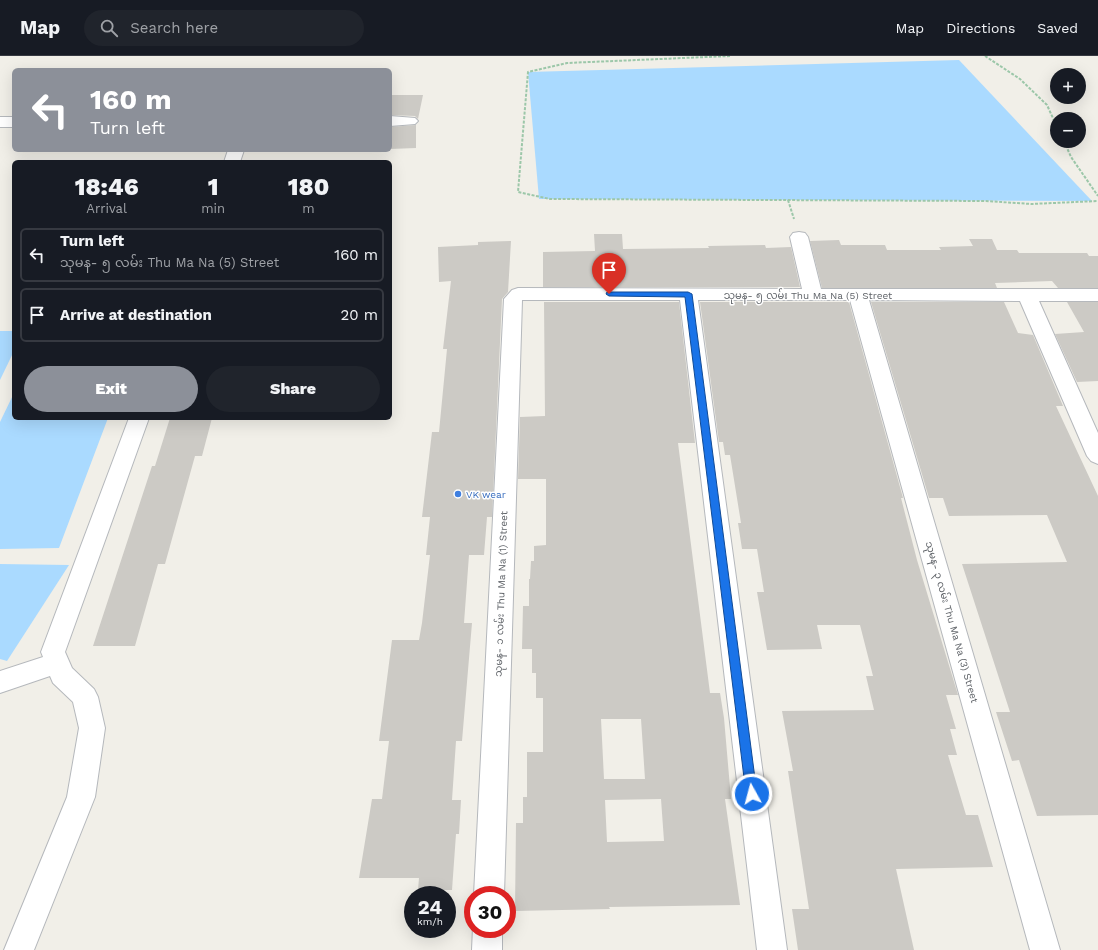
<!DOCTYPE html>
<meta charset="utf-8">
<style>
:root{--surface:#171b24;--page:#20242c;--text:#f1f3f6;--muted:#9ea1a6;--line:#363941;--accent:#8c9099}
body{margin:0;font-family:"Work Sans","Noto Sans Myanmar",sans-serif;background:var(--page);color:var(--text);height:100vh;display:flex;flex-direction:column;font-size:15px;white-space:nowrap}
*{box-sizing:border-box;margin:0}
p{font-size:13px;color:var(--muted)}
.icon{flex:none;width:22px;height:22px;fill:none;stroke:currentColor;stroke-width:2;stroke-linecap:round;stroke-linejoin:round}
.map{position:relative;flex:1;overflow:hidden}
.sheet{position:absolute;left:12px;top:104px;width:380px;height:260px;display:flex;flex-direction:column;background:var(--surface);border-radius:6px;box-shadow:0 4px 16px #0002}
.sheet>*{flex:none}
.hud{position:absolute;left:12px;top:12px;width:380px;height:84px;border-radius:6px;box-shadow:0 4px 16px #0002;background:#8c9099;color:#fff;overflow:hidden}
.controls{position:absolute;left:1050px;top:12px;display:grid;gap:8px}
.controls a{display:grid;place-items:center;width:36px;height:36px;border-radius:50%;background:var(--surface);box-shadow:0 4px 16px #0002;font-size:20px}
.speed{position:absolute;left:404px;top:830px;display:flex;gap:8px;font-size:20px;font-weight:700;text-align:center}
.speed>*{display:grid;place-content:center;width:52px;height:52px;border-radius:50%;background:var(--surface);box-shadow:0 4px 16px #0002;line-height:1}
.speed small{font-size:10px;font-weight:400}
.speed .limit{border:6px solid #d22;background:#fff;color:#111}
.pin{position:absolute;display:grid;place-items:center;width:34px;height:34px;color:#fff;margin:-41px -17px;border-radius:50% 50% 50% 0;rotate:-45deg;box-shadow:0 0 4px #0007}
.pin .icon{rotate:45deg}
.me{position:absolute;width:44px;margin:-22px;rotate:353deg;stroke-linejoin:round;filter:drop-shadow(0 0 3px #0008)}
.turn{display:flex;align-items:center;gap:14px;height:84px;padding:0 12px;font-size:18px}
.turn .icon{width:52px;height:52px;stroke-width:2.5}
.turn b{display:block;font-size:28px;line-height:34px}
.eta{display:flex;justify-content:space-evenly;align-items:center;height:68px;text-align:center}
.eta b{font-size:24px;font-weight:800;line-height:28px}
.action{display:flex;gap:8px;margin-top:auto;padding:8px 12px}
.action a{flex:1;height:46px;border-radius:24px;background:var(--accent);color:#fff;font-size:16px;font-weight:800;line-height:46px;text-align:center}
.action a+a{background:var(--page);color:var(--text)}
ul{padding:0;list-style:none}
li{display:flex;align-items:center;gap:12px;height:54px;margin:0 8px 6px;padding:0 4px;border:2px solid var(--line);border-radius:6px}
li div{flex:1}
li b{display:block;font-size:15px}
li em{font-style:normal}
header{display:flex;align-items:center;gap:24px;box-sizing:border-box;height:56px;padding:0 20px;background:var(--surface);border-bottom:1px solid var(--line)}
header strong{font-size:19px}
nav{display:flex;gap:22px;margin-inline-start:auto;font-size:14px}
.search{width:280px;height:36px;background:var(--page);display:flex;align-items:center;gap:10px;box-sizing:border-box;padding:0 14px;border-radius:22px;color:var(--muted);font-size:15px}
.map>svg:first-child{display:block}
.water{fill:#aadaff}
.building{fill:#cccac5;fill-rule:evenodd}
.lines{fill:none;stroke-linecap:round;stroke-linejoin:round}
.minor-casing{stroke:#b5b8bc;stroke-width:2}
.path{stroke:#9cc7a9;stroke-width:2;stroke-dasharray:3 1.5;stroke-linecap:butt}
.minor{fill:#fff;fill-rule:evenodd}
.route{fill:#1a73e8;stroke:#114b97}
.shop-dot{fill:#3f7fe0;stroke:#fff;stroke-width:1.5}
.labels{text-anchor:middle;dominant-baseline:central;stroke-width:3;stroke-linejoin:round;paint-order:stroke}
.street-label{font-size:10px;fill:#5f6368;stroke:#fff}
.shop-label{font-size:10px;fill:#366cbe;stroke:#fff;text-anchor:start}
</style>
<header>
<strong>Map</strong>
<div class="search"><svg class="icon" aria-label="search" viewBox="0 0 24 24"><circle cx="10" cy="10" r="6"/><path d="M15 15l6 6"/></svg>Search here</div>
<nav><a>Map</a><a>Directions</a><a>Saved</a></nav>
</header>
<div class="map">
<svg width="1098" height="894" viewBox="0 0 1098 894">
<rect width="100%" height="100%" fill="#f1efe8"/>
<g class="water">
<polygon points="959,4 1092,145 539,143 528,16"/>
<polygon points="0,275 14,275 14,295 0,324"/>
<polygon points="14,337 14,362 108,362 59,492 0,493 0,366"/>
<polygon points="0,508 69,509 7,605 0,603"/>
</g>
<g class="building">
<polygon points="390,39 423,39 418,63 415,60 390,59"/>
<polygon points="416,69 416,92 390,93 390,71"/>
<polygon points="594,178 622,178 623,193 709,192 708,190 765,189 766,192 791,191 800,231 543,231 543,196 595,195"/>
<polygon points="969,183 992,183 997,194 1017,194 1019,197 1087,197 1089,200 1098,200 1098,232 1058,232 1052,225 995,227 997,232 822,232 810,185 839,184 841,189 885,189 887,194 941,194 939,191 973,190"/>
<polygon points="511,185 508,236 502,243 492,461 487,461 484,499 469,499 464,567 472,567 462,685 456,685 452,744 461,744 459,778 456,778 452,834 418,834 419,822 359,822 372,743 382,743 389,685 379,685 392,584 419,584 422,567 430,499 426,499 430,461 422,461 432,376 439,376 447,293 443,293 451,225 439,226 438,191 478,189 478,186"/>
<path d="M 544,246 L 679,246 L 695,387 L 678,387 L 710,637 L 720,637 L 724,662 L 731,743 L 725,743 L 740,849 L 609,851 L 610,853 L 515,855 L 516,767 L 523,767 L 523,741 L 527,741 L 527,696 L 543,696 L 543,642 L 536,642 L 536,617 L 532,617 L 532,593 L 522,593 L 523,550 L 529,550 L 529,523 L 530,523 L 531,505 L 534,505 L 534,490 L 546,489 L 546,423 L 518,423 L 520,361 L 545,360 ZM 601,663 L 641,663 L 645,723 L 604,723 ZM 661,743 L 664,785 L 607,786 L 605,744 Z"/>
<polygon points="700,246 849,246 903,442 901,442 917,504 958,639 946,639 956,673 950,673 957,699 948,699 966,759 978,759 993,811 896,813 914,894 798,894 792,853 809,853 788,715 793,715 782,655 874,654 866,620 873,620 860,569 817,569 822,593 767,594 757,536 764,536 757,493 742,493 738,467 741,467 730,399 725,399 723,386 719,386"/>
<polygon points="871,246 1004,246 1018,277 1033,279 1063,350 1056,350 1098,440 1098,759 1037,760 1019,704 1012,705 996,656 1010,656 962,508 1067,506 1047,459 949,460 943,442 929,442"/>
<polygon points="1067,246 1098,246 1098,325 1077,326 1055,278 1084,276"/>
<polygon points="170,362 212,362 202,400 195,400 165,508 158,508 135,590 93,590 152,410 155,410"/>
</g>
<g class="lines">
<g class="minor-casing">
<g id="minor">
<polygon points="390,60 415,62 418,65 415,68 390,70"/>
<rect x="0" y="61" width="14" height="10"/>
<polygon points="228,94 244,94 240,106 224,106"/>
<polygon points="799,176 805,177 808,181 821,233 1098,233 1098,245 1039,245 1098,377 1098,408 1091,405 1087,400 1020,245 869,244 1060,894 1030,894 850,244 698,244 787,894 757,894 680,244 522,244 504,839 474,839 504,243 512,234 518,232 802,233 790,181 793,177"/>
<polygon points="129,362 149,362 65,596 72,612 94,633 98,641 105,672 95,741 34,894 4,894 67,741 79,672 73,646 53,627 50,620 0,637 0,615 43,601 41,596"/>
<polygon points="473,871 473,873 502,873 502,894 472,894"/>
</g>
</g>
<g class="path">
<polyline points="730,0 567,7 528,16 518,136 550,143 986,145 1031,148 1098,145"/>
<polyline points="985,0 1020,23 1047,49 1057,71"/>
<polyline points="1064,85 1071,101 1098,140"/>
<polyline points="788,144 794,163"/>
</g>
<use href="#minor" class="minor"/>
</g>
<polygon class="route" points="607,236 688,236 692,238 757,738 756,742 752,743 748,742 746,738 685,241 609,240 606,238"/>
<circle class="shop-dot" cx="458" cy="438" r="4"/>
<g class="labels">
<g class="street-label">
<text x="808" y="239">သုမန- ၅ လမ်း Thu Ma Na (5) Street</text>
<text transform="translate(501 538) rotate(-88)">သုမန- ၁ လမ်း Thu Ma Na (1) Street</text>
<text transform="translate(952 566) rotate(74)">သုမန- ၃ လမ်း Thu Ma Na (3) Street</text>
</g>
<g class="shop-label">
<text x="466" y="438">VK wear</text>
</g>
</g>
</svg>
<div class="controls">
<a>+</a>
<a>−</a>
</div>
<div class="speed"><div>24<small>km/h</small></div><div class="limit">30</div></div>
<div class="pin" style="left:609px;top:238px;background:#d93025"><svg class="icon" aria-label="arrive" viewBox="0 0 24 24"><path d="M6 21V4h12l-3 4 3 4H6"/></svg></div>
<svg class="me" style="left:752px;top:738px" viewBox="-20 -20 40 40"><circle r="17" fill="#1a73e8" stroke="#fff" stroke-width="3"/><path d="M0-11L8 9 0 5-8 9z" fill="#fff"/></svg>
<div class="hud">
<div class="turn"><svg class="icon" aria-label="left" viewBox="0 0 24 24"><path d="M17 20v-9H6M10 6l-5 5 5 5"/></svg><div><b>160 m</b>Turn left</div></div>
</div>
<section class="sheet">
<div class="eta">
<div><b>18:46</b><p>Arrival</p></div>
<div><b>1</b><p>min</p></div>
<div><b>180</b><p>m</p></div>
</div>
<ul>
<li><svg class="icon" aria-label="left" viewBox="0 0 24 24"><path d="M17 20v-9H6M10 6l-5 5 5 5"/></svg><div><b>Turn left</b><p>သုမန- ၅ လမ်း Thu Ma Na (5) Street</p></div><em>160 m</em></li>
<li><svg class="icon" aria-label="arrive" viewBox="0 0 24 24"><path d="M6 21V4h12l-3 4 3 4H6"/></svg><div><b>Arrive at destination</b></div><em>20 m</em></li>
</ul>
<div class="action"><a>Exit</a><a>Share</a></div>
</section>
</div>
